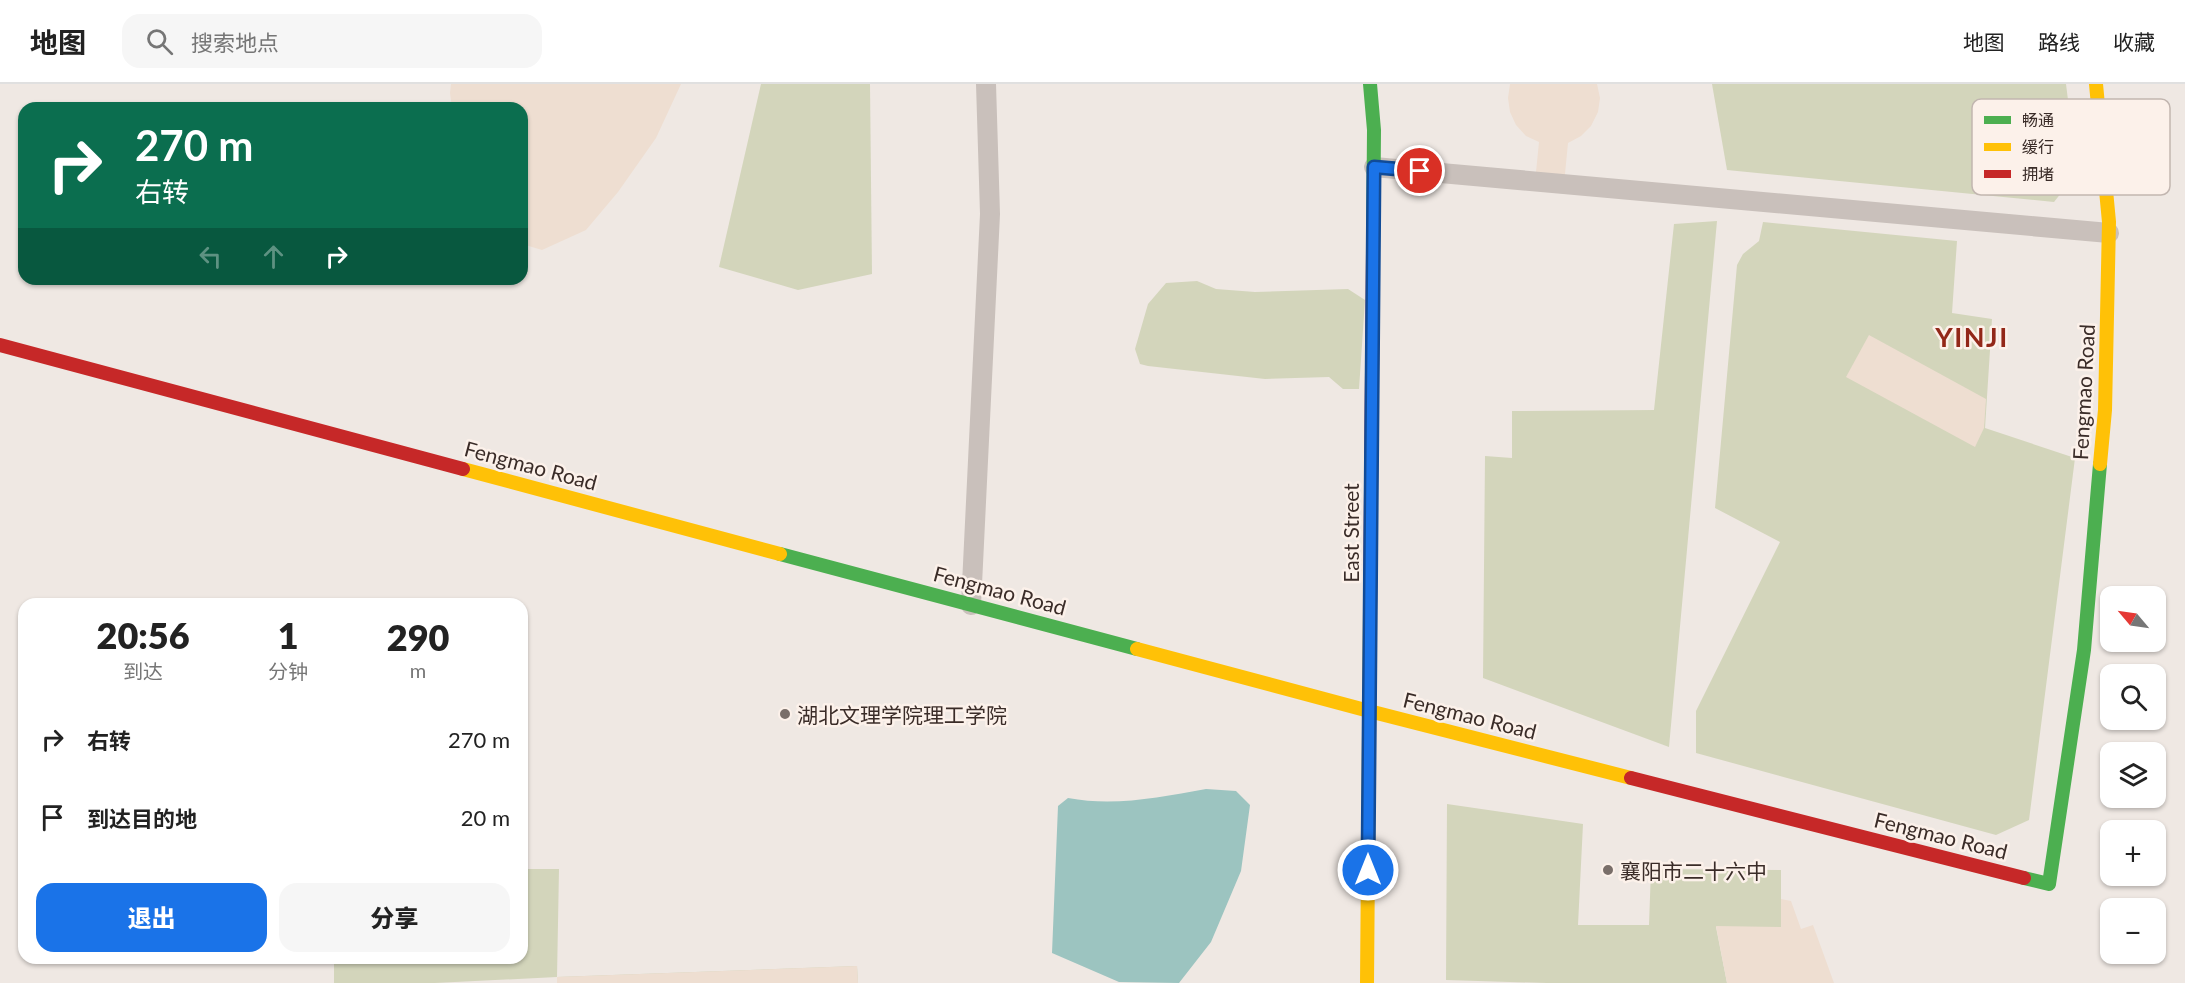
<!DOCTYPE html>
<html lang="zh">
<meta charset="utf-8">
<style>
:root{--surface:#fff;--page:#f6f6f6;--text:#222;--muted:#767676;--line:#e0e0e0;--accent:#1a73e8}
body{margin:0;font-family:Lato,"Noto Sans SC",sans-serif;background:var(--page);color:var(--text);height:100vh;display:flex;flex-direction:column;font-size:22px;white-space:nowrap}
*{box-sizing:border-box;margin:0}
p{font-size:20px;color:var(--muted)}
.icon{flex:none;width:33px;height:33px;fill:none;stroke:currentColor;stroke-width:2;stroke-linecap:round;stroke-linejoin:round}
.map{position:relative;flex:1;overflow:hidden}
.details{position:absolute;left:18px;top:514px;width:510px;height:366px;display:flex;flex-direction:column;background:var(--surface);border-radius:18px;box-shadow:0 2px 4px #0004}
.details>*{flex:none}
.top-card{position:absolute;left:18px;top:18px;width:510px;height:183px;border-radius:18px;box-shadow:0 2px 4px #0004;background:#0b6e4f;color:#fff;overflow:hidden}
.needle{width:39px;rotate:299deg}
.buttons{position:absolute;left:2100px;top:502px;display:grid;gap:12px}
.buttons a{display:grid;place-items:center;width:66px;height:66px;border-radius:12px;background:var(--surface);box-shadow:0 2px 4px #0004;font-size:30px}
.pin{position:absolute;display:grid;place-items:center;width:51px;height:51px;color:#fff;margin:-26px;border:3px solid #fff;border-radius:50%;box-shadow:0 2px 6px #0007}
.me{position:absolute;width:66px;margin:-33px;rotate:0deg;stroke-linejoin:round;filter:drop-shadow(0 0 4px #0008)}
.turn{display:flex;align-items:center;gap:21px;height:126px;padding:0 18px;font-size:27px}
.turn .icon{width:78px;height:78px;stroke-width:2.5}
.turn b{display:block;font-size:42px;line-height:51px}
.lanes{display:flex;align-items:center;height:57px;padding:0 18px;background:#0003;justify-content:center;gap:30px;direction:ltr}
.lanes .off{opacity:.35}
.eta{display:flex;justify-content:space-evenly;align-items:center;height:102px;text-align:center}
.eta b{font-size:36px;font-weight:800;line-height:42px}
.cta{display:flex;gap:12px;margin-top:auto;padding:12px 18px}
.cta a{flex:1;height:69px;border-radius:18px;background:var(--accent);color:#fff;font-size:24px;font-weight:800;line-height:69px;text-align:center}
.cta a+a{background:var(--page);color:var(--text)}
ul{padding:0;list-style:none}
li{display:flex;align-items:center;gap:18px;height:78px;padding:0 18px}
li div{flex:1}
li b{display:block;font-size:22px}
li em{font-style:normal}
header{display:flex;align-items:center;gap:36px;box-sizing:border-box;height:84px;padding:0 30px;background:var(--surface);border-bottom:2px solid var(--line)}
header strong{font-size:28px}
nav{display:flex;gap:33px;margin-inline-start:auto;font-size:21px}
.search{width:420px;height:54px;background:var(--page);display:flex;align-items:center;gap:15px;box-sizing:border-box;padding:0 21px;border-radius:18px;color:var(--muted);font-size:22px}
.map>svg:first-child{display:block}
.green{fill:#d3d5bb}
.plaza{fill:#eeded1}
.water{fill:#9cc4c0}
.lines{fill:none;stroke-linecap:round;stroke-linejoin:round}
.street{stroke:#c9c0bb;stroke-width:20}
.fast{stroke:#4caf50;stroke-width:14}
.slow{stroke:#ffc107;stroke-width:14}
.jam{stroke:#c62828;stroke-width:14}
.route-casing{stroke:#114b97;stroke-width:15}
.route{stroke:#1a73e8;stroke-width:10}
.poi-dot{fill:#796e69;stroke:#fcf1ea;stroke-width:2}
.labels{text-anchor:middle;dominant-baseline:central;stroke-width:5;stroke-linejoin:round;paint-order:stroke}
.street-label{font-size:21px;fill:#3a2c28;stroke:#fcf1ea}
.poi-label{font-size:21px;fill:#3a2c28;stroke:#fcf1ea;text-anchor:start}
.district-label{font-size:27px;font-weight:bold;letter-spacing:1.5px;fill:#922718;stroke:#fcf1ea}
.key{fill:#fcf1ea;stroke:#c2b6b0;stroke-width:1.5}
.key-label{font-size:16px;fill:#3a2c28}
</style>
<header>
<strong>地图</strong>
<div class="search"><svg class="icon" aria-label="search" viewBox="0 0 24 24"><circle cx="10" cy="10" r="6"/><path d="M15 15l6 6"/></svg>搜索地点</div>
<nav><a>地图</a><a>路线</a><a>收藏</a></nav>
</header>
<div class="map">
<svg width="2185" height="899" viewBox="0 0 2185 899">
<rect width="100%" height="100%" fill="#efe8e3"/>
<g class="green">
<polygon points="761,0 870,0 872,190 798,206 719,183"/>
<polygon points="1712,0 2066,0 2077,89 2054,118 1727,86"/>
<polygon points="1717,137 1669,663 1483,594 1485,372 1512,374 1512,327 1654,326 1674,140"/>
<polygon points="1763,138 1957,157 1952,229 1992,235 1985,344 2075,374 2029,736 1996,751 1696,669 1696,627 1780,458 1715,424 1737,181 1743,170 1759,157"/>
<polygon points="1197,197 1216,205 1255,208 1348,205 1365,216 1359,305 1343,305 1329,293 1265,295 1148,282 1140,280 1135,265 1148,220 1166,199"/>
<polygon points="1447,720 1583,740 1578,841 1649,841 1651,785 1781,786 1781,843 1716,843 1727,899 1547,899 1446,896"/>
<polygon points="522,785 559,785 557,893 857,882 858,899 557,899 557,893 435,899 334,899 334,875 522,874"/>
</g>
<g class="plaza">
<polygon points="451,0 681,0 656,54 618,108 586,146 542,166 522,160 522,24 452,24 450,9"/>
<polygon points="1510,0 1597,0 1600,14 1598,28 1591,42 1581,52 1568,59 1564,100 1535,98 1539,58 1526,52 1516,41 1510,28 1508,14"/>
<polygon points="1869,251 1986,315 1984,344 1975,363 1846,293"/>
<polygon points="1781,815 1791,817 1801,845 1813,841 1834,899 1727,899 1716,842 1781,843"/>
<polygon points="857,882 858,899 557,899 557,893"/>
</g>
<path class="water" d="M 1206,705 L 1236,707 L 1250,721 L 1241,787 L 1211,858 L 1179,899 L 1119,898 L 1052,869 L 1058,722 L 1068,714 C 1115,723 1160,713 1206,705 Z"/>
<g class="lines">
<g class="street">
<polyline points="1374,83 2109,149"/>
<polyline points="971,521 990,130 986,0"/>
</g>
<g class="fast">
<polyline points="1370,0 1374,46 1373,170"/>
<polyline points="780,470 1137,565"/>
<polyline points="2024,794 2049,800 2084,566 2100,380"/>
</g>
<g class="slow">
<polyline points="2096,0 2109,138 2105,326 2100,380"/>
<polyline points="463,385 780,470"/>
<polyline points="1137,565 1369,627 1631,694"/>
<polyline points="1367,899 1370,527"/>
</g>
<g class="jam">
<polyline points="0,261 463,385"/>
<polyline points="1370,527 1373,170"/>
<polyline points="1631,694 2024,794"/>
</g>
</g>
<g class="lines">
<g class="route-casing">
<polyline id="route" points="1368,786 1374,83 1420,87"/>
</g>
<use href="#route" class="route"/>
</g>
<g class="poi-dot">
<circle cx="785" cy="630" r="6"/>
<circle cx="1608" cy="786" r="6"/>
</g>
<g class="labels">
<g class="street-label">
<text transform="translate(2083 308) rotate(-87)">Fengmao Road</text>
<text transform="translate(531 381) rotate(15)">Fengmao Road</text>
<text transform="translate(1350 449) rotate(-90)">East Street</text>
<text transform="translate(1000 506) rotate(15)">Fengmao Road</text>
<text transform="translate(1470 631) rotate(14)">Fengmao Road</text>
<text transform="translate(1941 751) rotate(14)">Fengmao Road</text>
</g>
<g class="poi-label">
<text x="797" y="630">湖北文理学院理工学院</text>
<text x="1620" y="786">襄阳市二十六中</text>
</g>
<g class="district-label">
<text x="1972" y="252">YINJI</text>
</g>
</g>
<rect x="1972" y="15" width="198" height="96" rx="9" class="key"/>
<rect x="1984" y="32" width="27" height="8" fill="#4caf50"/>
<rect x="1984" y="59" width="27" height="8" fill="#ffc107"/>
<rect x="1984" y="86" width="27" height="8" fill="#c62828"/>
<g class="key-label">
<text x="2022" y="42">畅通</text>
<text x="2022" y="69">缓行</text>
<text x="2022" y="96">拥堵</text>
</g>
</svg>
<div class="buttons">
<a><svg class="needle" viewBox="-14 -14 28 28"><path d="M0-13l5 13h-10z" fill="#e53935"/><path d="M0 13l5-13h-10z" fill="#767676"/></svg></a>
<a><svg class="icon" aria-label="search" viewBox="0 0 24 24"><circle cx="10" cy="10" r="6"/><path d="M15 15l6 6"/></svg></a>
<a><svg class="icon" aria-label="layers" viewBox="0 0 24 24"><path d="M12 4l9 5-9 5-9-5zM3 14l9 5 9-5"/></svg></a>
<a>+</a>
<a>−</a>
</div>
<div class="pin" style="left:1420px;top:87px;background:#d93025"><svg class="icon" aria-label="arrive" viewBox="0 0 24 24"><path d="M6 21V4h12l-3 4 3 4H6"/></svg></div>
<svg class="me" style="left:1368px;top:786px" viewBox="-20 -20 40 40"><circle r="17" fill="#1a73e8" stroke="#fff" stroke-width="3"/><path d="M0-11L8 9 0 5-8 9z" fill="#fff"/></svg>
<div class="top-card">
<div class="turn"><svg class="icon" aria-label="right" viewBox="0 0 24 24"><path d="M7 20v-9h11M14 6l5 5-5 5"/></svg><div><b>270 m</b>右转</div></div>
<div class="lanes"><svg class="icon off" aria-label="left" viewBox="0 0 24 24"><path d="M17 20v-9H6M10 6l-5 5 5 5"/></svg><svg class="icon off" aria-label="ahead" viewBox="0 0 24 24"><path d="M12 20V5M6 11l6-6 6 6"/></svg><svg class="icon" aria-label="right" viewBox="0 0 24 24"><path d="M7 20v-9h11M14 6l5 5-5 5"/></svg></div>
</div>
<section class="details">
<div class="eta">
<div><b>20:56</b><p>到达</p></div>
<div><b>1</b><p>分钟</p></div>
<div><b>290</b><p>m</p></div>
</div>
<ul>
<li><svg class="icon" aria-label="right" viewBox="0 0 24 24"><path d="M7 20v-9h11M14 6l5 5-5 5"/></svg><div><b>右转</b></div><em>270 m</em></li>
<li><svg class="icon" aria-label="arrive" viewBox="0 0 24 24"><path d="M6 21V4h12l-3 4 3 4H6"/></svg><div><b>到达目的地</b></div><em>20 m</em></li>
</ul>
<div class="cta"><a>退出</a><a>分享</a></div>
</section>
</div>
